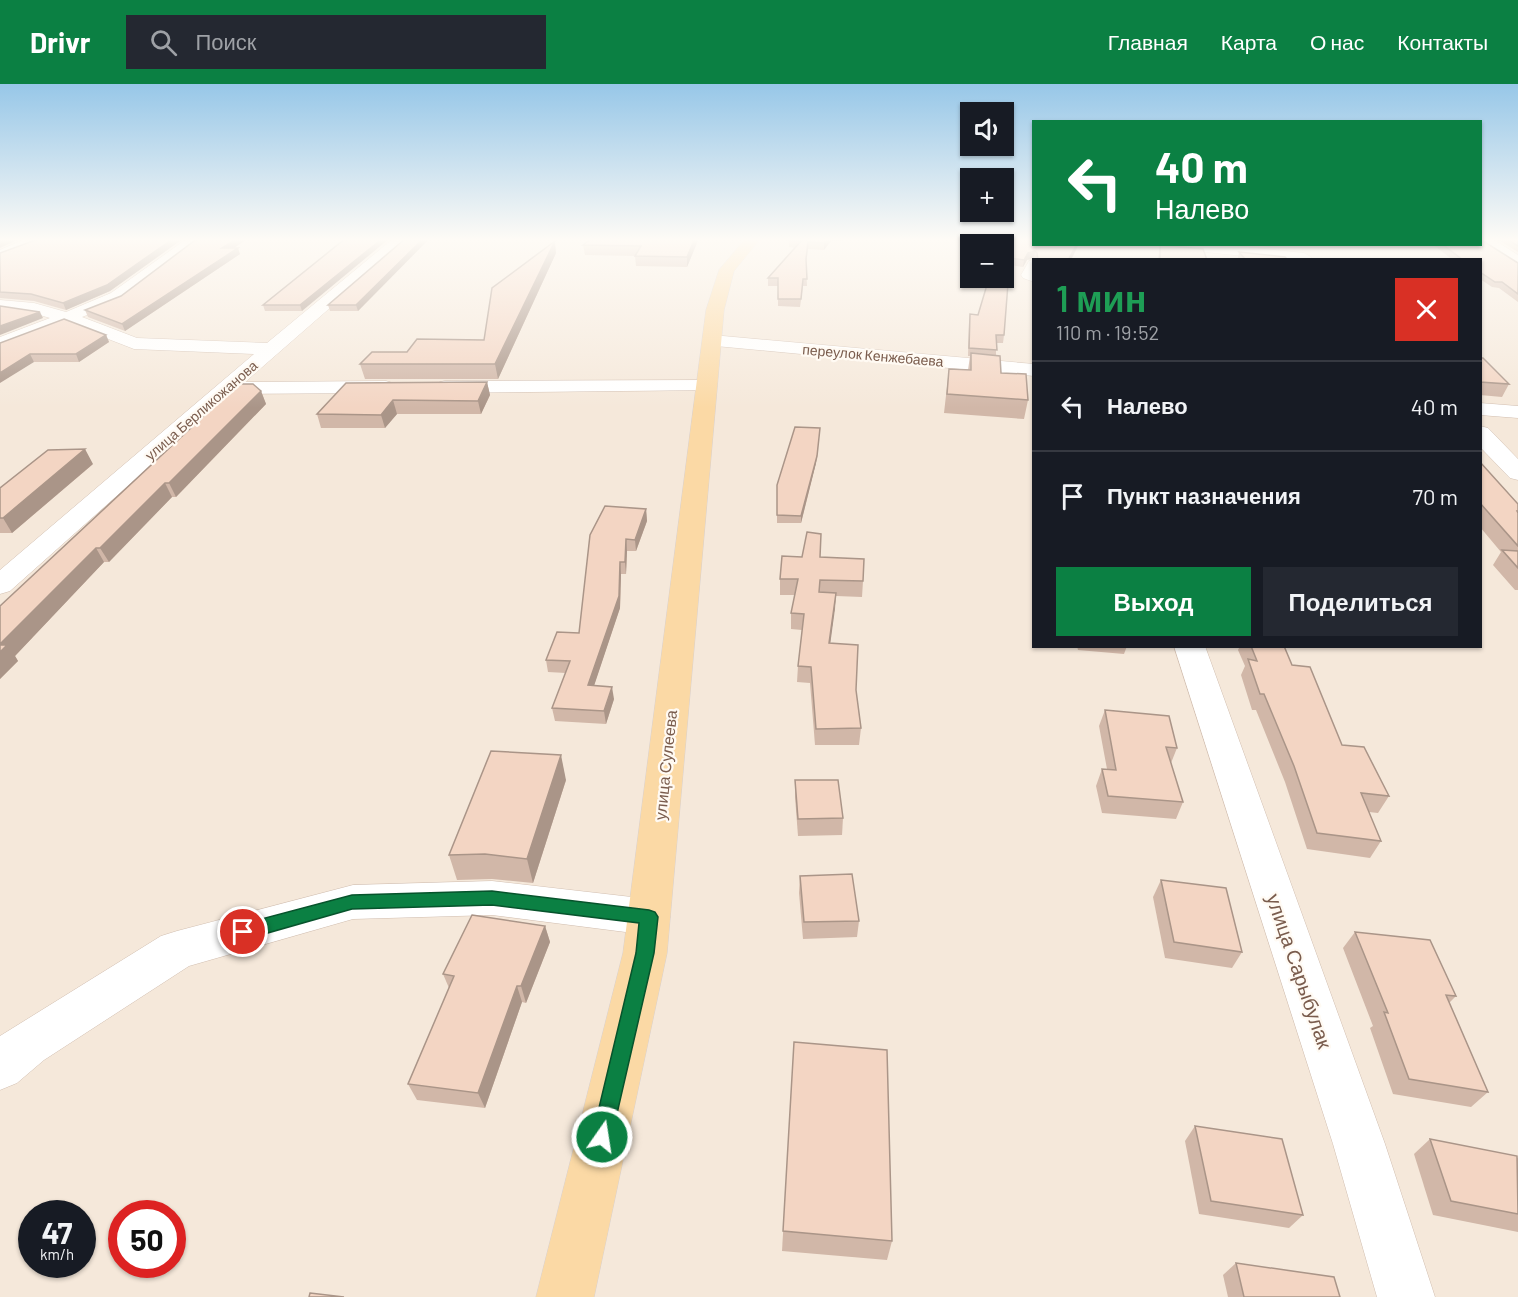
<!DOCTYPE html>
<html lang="ru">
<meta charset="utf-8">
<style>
:root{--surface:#171b24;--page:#242831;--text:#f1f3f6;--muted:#9ea1a6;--line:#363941;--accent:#0b8043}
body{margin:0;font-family:Barlow,sans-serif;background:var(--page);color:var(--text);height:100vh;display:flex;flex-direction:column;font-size:22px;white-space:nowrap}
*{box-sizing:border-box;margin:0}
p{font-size:20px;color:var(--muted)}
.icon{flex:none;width:33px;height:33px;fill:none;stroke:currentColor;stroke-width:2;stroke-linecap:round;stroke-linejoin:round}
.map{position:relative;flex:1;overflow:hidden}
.drawer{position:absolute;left:1032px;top:174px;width:450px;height:390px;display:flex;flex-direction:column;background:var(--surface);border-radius:0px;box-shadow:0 2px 4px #0004}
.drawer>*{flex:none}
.guide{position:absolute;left:1032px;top:36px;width:450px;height:126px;border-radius:0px;box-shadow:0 2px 4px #0004;background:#0b8043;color:#fff;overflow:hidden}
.buttons{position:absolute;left:960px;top:18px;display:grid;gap:12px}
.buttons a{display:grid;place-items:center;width:54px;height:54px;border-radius:0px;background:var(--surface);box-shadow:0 2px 4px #0004;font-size:30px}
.speed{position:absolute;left:18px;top:1116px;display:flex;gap:12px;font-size:30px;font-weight:700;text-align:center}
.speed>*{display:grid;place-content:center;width:78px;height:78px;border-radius:50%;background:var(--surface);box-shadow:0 2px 4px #0004;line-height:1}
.speed small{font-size:15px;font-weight:400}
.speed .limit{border:9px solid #d22;background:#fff;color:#111}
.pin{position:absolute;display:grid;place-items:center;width:51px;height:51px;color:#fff;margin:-26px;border:3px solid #fff;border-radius:50%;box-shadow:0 2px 6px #0007}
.me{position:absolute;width:66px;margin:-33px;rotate:13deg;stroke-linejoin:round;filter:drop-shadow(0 0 4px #0008)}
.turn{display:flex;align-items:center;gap:21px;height:126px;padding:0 24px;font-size:27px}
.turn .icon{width:78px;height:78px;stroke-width:2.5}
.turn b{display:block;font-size:42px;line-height:51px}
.round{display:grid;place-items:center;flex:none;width:63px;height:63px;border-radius:0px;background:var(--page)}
.summary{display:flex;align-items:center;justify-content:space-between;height:102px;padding:0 24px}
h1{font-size:36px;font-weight:600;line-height:45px;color:#1e9e55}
.cta{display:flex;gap:12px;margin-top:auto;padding:12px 24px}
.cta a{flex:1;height:69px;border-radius:0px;background:var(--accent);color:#fff;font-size:24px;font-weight:600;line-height:69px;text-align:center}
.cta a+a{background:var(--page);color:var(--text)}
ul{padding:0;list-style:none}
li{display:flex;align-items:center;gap:18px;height:90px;padding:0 24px;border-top:2px solid var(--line)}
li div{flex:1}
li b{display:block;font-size:22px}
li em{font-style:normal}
header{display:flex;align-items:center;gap:36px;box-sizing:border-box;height:84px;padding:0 30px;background:var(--accent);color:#fff}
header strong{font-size:28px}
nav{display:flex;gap:33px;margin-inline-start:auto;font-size:21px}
.search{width:420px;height:54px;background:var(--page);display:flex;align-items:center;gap:15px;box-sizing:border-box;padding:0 21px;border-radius:0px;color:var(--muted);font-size:22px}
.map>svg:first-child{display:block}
.residential{fill:#f5e8da;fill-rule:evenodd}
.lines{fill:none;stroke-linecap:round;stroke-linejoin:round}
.minor-casing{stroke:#d1beb0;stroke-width:1}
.major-casing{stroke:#dad1cd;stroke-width:1}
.minor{fill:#fff;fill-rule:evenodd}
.major{fill:#fbd9a5;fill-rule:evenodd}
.wall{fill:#d1b7a8}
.shaded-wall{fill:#aa9588}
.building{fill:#f3d5c3;stroke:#aa9588;stroke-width:1.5}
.route{fill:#0b8043;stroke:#07532c;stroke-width:1.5}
.labels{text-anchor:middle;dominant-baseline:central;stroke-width:4.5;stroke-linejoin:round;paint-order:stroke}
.far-street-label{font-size:14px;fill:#7a5c4d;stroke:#fffaf3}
.street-label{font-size:16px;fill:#7a5c4d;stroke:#fffaf3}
.near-street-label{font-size:20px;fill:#7a5c4d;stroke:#fffaf3}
</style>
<header>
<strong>Drivr</strong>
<div class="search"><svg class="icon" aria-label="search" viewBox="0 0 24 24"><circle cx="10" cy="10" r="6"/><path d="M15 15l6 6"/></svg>Поиск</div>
<nav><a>Главная</a><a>Карта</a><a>О нас</a><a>Контакты</a></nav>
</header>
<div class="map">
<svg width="1518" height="1213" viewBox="0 0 1518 1213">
<rect width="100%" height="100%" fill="#fdf6ec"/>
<path class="residential" d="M 0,154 L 1033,154 L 1034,160 L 1480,160 L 1481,154 L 1518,154 L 1518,1213 L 0,1213 ZM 970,160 L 1004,160 L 1004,194 L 970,194 ZM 1034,176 L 1480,176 L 1480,562 L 1034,562 ZM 32,1130 L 82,1130 L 82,1180 L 32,1180 ZM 122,1130 L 172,1130 L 172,1180 L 122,1180 Z"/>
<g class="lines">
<g class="minor-casing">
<g id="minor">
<polygon points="28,154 47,154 45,157 0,175 0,166"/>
<polygon points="188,154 204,154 123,217 82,233 137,254 267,259 394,154 410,154 245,298 386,297 393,299 396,303 393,307 386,309 231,310 10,507 0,510 0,486 254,270 134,265 67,239 0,266 0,253 50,234 33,229 0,226 0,216 34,219 66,228 111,209"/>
<polygon points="1480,154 1491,154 1518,171 1518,183 1480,160"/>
<polygon points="1159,160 1218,160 1304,169 1311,173 1310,176 1283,176 1166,164"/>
<polygon points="1034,176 1034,198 1023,194 1021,191 1029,177"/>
<polygon points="712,251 1034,280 1034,292 705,261 703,257 705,253"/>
<polygon points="707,296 714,298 717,302 714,306 444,309 437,307 434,303 437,299 444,297"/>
<polygon points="1480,319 1518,322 1518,334 1480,331"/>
<polygon points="1480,342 1488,344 1518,375 1518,396 1510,394 1480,363"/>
<polygon points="1174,562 1205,562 1385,1060 1435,1213 1377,1213 1333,1060"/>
<polygon points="492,797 649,815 664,820 670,833 664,846 649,851 492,831 353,835 189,882 44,976 17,999 0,1006 0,952 161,852 177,847 353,801"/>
</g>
</g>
<g class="major-casing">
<polygon id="major" points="746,154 761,154 734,187 724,226 667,869 594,1213 536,1213 623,869 706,226 719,186"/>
</g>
<use href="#minor" class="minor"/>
<use href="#major" class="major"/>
</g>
<g class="wall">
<polygon points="41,154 184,154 110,207 66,226 34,217 0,214 0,169"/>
<polygon points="249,154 233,164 240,170 125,247 88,233 85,226 121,212"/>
<polygon points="346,154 302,227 265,227 263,221"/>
<polygon points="406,154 430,154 358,227 330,227 328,221"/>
<polygon points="592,154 699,154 687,183 636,182 635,172 585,171 583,161"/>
<polygon points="791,154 844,154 841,157 831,157 824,166 808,165 806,179 807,202 803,202 800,223 778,222 778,202 768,202 768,194 796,164 789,163 789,156"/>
<polygon points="988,154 1034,154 1071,176 1036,176 1034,174 1027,176 1023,183 1010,181 1004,251 1003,259 996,259 996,272 1001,289 1028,316 1024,335 944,329 949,285 968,286 970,272 968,272 969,238 970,230 978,231 1004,160 988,160"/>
<polygon points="1495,154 1518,154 1518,168"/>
<polygon points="1244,160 1271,160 1270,163"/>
<polygon points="1432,160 1480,160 1518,179 1518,218 1499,204 1492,203 1480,195 1480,176 1453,176"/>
<polygon points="1160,161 1207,176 1158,176 1159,168"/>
<polygon points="1239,168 1288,176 1239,176 1238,174"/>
<polygon points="556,169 498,295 365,295 360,280 407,268 484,256"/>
<polygon points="106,251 109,258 79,278 34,278 0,259"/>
<polygon points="1480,274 1509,300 1502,313 1480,311"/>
<polygon points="487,298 490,311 481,330 397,330 385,344 321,344 317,330"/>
<polygon points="261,307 266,320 176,413 172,413 109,478 104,478 15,572 18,577 0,595 0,522"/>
<polygon points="820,344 816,379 801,439 777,439 777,401"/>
<polygon points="1480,378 1518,420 1518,506 1515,506 1493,481 1501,468 1480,443"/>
<polygon points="93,380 12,449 0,449 0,404"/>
<polygon points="646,425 647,437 636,467 627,467 626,490 621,490 620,524 594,601 614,615 606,640 555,637 552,624 566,589 548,588 546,576 579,549 590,451"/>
<polygon points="820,473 863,497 862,513 836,512 830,559 856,606 861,644 859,661 815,661 810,599 797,598 798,582 802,546 791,545 791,529 795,511 780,511 780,495"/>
<polygon points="1077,562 1127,562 1124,570 1078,566"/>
<polygon points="1240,562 1284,562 1292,581 1342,661 1389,712 1378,729 1369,728 1381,757 1370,774 1307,765 1285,698 1256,626 1252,626 1241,591 1245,582 1238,566"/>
<polygon points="1105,626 1177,664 1171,679 1183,718 1176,735 1102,729 1096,702 1102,685 1107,685 1099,642"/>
<polygon points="566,696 533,799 492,795 457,796 449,771"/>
<polygon points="795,696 843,734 842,751 798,752 795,713"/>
<polygon points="800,792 859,837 857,853 803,855 799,809"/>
<polygon points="1161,796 1242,868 1232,884 1165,874 1153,813"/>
<polygon points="545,842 550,858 526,919 522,918 485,1024 417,1016 408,1000 449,904 443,890"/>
<polygon points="1355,848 1456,912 1449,919 1488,1008 1471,1023 1393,1010 1370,944 1373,942 1343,864"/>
<polygon points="794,958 892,1157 887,1176 782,1167"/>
<polygon points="1195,1042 1303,1131 1289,1144 1199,1130 1185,1057"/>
<polygon points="1430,1055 1518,1074 1518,1148 1433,1131 1414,1070"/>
<polygon points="1236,1179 1340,1213 1228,1213 1223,1191"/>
</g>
<g class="shaded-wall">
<polygon points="6,154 22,154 0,164 0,156"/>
<polygon points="174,154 184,154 110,207 66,226 63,219"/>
<polygon points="238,154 249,154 225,170 222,164"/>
<polygon points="383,154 390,154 302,227 300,221"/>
<polygon points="424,154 430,154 358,227 356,221"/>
<polygon points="695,154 699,154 687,183 687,173"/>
<polygon points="828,154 831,154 831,157 824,166 824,159"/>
<polygon points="555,157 556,169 498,295 495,280"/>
<polygon points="1077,160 1079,160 1071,176 1068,176"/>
<polygon points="238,164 240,170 125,247 122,240"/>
<polygon points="1035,167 1034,174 1027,176 1023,183 1024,176 1028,169"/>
<polygon points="40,228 43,234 0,251 0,242"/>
<polygon points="106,251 109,258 79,278 76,270"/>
<polygon points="30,270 34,278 0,299 0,289"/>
<polygon points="487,298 490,311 481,330 478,317"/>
<polygon points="261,307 266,320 176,413 169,399"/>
<polygon points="393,316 397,330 385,344 381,331"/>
<polygon points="820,344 816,379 801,439 801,432"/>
<polygon points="85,365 93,380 12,449 3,434"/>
<polygon points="165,399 172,413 109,478 100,464"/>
<polygon points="646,425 647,437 636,467 635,456"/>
<polygon points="626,455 627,467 626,490 625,478"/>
<polygon points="96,464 104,478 15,572 18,577 0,595 0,560"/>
<polygon points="620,478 621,490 620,524 590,614 588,601"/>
<polygon points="836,509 835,525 828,576 829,559"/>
<polygon points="612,603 614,615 606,640 604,627"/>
<polygon points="561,671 566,696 533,799 527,775"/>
<polygon points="545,842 550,858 526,919 521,902"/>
<polygon points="517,902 522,918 485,1024 478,1009"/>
</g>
<g class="building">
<polygon points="41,154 174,154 107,201 63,219 31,210 0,208 0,169"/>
<polygon points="198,154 238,154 222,164 238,164 122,240 85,226 121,212"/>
<polygon points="346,154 383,154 300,221 263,221"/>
<polygon points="406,154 424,154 356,221 328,221"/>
<polygon points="592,154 695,154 687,173 635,172 641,162 583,161"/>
<polygon points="791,154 828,154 824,159 808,158 806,175 807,195 803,195 801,215 778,215 778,194 768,194 801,157 789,156"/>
<polygon points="989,154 1034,154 1034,160 1077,160 1068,176 1038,176 1037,169 1035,167 1028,169 1024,176 1010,174 1004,251 996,251 997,266 969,264 970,230 978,231 989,194 1004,194 1004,160 989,160"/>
<polygon points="1506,154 1518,154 1518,162"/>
<polygon points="1480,155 1518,179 1518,210 1502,198 1495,198 1480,188 1480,176 1463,176 1442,160 1480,160"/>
<polygon points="555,157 495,280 360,280 372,268 407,268 417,255 484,256 492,204"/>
<polygon points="1160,161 1203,165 1207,176 1160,176"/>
<polygon points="1239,168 1285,173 1288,176 1246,176"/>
<polygon points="0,222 40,228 0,242"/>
<polygon points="64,235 106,251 76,270 30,270 0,289 0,259"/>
<polygon points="971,269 1000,272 1001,289 1026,290 1028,316 947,310 949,285 971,286"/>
<polygon points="1480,274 1483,274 1509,300 1480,298"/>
<polygon points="487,298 478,317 393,316 381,331 317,330 346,299"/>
<polygon points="238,300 253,300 261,307 169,399 165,399 100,464 96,464 0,560 0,522"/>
<polygon points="795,343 820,344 817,372 801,432 777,431 777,401"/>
<polygon points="85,365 3,434 0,434 0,404 48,366"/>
<polygon points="1480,378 1518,420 1518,427 1517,427 1518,429 1518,462 1480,419"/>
<polygon points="605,422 646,425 635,456 626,455 625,478 620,478 619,512 588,601 612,603 604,627 552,624 570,577 546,576 557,548 579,549 590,451"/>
<polygon points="807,448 821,450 820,473 864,475 863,497 820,496 819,508 836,509 829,559 858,561 856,606 861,644 816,645 811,583 798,582 804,530 791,529 798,495 780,495 782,472 802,473"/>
<polygon points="1502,466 1518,467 1518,484"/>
<polygon points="0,561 7,561 0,568"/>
<polygon points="1251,562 1284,562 1292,581 1310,583 1342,661 1364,663 1389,712 1361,709 1381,757 1317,749 1294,682 1264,610 1260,610 1248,575 1257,577"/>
<polygon points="1105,626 1169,632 1177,664 1166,663 1183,718 1108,712 1102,685 1116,686"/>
<polygon points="491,667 561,671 527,775 485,770 449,771"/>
<polygon points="795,696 838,696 843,734 798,735"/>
<polygon points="852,790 859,837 804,838 800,792"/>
<polygon points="1161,796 1226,804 1242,868 1174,858"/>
<polygon points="472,831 545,842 521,902 517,902 478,1009 408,1000 454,892 443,890"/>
<polygon points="1355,848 1430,856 1456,912 1446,911 1488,1008 1409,995 1384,928 1388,929"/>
<polygon points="794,958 887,966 892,1157 783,1147"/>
<polygon points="1195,1042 1282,1055 1303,1131 1211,1117"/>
<polygon points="1430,1055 1517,1072 1518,1130 1451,1117"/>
<polygon points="1236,1179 1334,1193 1340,1213 1244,1213"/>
<polygon points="310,1209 344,1213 309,1213"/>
</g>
<linearGradient id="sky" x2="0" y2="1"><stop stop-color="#97c7e8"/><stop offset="0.48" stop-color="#fefbf6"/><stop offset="1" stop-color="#fefbf6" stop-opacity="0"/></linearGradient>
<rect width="1518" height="324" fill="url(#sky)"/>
<polygon class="route" points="492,807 649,826 655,828 658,833 654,869 610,1060 602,1063 595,1060 592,1053 636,869 639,839 492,821 352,825 243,856 237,853 234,848 237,843 243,840 352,811"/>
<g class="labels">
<g class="far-street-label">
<text transform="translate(873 271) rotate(5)">переулок Кенжебаева</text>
<text transform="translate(201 326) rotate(-41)">улица Берликожанова</text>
</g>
<g class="street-label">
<text transform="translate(665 681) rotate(-84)">улица Сулеева</text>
</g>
<g class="near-street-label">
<text transform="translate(1300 887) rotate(71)">улица Сарыбулак</text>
</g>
</g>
</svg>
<div class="buttons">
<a><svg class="icon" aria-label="sound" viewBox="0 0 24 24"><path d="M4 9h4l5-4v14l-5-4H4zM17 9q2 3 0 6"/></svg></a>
<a>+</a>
<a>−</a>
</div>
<div class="speed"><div>47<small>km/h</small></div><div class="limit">50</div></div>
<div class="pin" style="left:243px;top:848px;background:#d93025"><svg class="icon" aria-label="arrive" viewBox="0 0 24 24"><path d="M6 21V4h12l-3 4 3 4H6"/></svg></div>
<svg class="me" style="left:602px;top:1053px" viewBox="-20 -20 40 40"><circle r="17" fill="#0b8043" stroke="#fff" stroke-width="3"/><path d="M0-11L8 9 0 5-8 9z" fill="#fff"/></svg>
<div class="guide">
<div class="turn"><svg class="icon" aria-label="left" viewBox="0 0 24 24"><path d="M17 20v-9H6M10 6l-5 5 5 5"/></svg><div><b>40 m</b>Налево</div></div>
</div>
<section class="drawer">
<div class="summary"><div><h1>1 мин</h1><p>110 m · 19:52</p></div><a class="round" style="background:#d93025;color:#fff"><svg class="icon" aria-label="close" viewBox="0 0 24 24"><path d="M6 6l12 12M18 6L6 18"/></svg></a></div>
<ul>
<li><svg class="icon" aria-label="left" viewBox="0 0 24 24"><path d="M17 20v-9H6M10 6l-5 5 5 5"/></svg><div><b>Налево</b></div><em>40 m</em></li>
<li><svg class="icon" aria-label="arrive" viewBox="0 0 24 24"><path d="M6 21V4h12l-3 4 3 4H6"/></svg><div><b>Пункт назначения</b></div><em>70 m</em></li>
</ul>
<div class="cta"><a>Выход</a><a>Поделиться</a></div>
</section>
</div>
